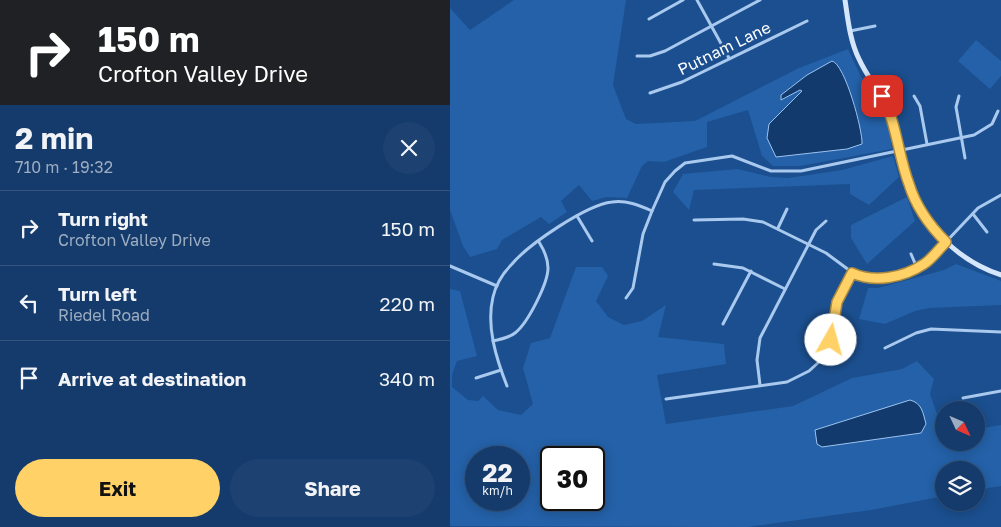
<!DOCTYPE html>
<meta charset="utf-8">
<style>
:root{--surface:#143b6b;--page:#1d4271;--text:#f1f3f6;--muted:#9dadc1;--line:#33557e;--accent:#ffd166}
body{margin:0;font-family:"Golos Text",sans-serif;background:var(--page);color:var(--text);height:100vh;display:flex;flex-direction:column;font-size:19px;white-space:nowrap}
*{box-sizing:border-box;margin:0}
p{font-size:16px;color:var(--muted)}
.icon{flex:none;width:28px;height:28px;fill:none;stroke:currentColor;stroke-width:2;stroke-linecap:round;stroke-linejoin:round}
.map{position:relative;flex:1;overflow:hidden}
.sheet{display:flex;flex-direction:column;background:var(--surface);width:450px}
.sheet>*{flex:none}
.hud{background:#202124;color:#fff;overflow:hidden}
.needle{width:32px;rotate:134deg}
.controls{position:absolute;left:485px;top:401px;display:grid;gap:10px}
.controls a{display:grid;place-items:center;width:50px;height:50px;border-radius:50%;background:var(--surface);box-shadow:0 2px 12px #0003,0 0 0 1px var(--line);font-size:25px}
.speed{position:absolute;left:15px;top:446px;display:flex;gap:10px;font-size:25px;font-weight:700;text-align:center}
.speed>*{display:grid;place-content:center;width:65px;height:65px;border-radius:50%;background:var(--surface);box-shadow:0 2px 12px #0003,0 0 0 1px var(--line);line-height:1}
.speed small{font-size:12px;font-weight:400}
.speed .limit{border:2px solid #111;border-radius:8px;background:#fff;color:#111}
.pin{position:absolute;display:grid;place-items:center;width:42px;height:42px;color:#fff;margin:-21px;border-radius:10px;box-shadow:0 2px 8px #0006}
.me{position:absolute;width:55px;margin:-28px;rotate:7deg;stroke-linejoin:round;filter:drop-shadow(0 0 4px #0008)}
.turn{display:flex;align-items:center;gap:18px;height:105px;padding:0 15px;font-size:22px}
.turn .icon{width:65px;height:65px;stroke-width:2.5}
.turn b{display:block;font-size:35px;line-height:42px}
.round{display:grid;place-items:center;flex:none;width:52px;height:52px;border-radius:26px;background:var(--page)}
.headline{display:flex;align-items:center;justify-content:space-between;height:85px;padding:0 15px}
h1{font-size:30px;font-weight:700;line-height:38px}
.primary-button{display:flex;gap:10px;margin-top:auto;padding:10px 15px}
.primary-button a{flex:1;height:58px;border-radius:30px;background:var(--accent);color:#111;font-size:20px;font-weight:700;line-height:58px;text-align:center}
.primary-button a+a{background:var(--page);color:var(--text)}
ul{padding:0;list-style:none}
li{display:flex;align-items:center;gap:15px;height:75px;padding:0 15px;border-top:1px solid var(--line)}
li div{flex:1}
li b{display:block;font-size:19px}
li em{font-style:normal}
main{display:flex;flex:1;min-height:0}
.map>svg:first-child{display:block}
.green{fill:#2461a8;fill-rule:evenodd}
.water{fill:#123a6d;stroke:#9cc4f0}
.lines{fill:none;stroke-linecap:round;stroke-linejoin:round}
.street{stroke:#a9c9ee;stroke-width:3}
.secondary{stroke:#d6e6fa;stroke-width:5}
.route-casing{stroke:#a68842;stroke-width:12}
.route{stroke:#ffd166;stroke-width:9}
.labels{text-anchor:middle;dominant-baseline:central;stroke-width:5;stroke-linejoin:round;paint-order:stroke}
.street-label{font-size:16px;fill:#fff;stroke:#1b4f8f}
</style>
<main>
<section class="sheet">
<div class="hud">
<div class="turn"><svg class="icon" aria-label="right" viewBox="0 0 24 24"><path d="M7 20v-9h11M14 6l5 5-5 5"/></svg><div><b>150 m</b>Crofton Valley Drive</div></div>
</div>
<div class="headline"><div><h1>2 min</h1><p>710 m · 19:32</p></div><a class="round"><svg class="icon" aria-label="close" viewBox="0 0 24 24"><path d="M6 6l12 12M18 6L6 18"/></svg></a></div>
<ul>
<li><svg class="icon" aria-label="right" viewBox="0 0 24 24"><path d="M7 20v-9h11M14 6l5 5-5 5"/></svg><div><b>Turn right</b><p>Crofton Valley Drive</p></div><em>150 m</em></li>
<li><svg class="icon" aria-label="left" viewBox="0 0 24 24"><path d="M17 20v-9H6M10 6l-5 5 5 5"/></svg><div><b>Turn left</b><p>Riedel Road</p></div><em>220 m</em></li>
<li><svg class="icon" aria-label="arrive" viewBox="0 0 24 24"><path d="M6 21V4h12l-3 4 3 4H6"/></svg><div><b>Arrive at destination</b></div><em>340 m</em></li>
</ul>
<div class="primary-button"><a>Exit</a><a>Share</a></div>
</section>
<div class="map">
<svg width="551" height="527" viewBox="0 0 551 527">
<rect width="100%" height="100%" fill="#1b4f8f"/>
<g class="green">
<polygon points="64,0 176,0 163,85 176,119 186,124 245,121 349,68 398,49 411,77 429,100 437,115 442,149 350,166 323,166 312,156 298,110 257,122 257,147 214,162 198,161 192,166 177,198 157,197 142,201 129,185 111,201 117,212 99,224 91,217 52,240 47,249 20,257 13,246 0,210 0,8 20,30"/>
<polygon points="526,40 551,61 551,76 540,89 508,61"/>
<polygon points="443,156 449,177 419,205 400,194 400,184 244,190 239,210 223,192 233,174 287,169 321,177 338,178 392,170"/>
<polygon points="457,197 465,221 417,264 401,238 401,225"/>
<polygon points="506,264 551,281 551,305 479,308 465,311 435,324 409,319 418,288 428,288 494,270"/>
<path d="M 126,267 L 152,267 L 158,276 L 146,301 L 158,317 L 174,325 L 192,321 L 216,305 L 208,337 L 274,344 L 276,364 L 207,375 L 216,424 L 343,406 L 402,378 L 452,369 L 467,361 L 484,379 L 480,394 L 490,423 L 494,425 L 494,442 L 526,442 L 526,429 L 551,425 L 551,486 L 526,490 L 526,470 L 494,470 L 494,496 L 421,510 L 297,527 L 0,526 L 0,289 L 10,291 L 27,356 L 7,361 L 2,375 L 2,387 L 18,400 L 28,401 L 33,396 L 48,410 L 71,415 L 83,404 L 73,368 L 81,343 L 100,338 ZM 26,458 L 69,458 L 69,500 L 26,500 ZM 101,458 L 144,458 L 144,500 L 101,500 Z"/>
</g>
<g class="water">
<path d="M 382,61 C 395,64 413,131 412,144 L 397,149 L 326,157 L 317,138 L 319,124 L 352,91 L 350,90 L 331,100 L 331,95 L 357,75 Z"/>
<path d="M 460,400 C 472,403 473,413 476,424 L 471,433 L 372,447 L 367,444 L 365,430 Z"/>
</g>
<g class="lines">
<g class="street">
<polyline points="247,0 279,58"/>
<polyline points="199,19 233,0"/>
<polyline points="400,31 425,26"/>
<polyline points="187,56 200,56 215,51 310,0"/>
<polyline points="200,93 232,82 357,21"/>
<polyline points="464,96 470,106 477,144"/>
<polyline points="509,96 506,107 515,158"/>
<polyline points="523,214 537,232"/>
<polyline points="127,216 142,241"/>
<polyline points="244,220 293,219 313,222 376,253 403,273 414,278 428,279 462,270 476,263 528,208 551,195"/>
<polyline points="328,228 337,209"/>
<polyline points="461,254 467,268"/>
<polyline points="264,264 293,268 335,289"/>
<polyline points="0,266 47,286"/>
<polyline points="176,298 183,288 193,234 202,211 215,182 225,171 235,163 282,156 321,171 351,171 524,135 542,124 548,111"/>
<polyline points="273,324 301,271"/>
<path d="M 43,341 C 51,339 59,338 65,333 C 78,323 98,283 98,268 C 98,258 94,250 89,242"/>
<polyline points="435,348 466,333 481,329 551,332"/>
<polyline points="26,378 51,370"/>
<polyline points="310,385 307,360 310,338 366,230 376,221"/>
<path d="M 57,386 C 46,358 36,326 43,297 C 46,284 53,273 62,264 C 79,244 136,205 162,202 C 176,200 189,205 202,211"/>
<polyline points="513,398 551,391"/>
<polyline points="216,399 337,382 359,371 370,361 379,346 387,302 403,273"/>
</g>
<path class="secondary" d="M 395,0 C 398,20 400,41 409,59 C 418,79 433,95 441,115 C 448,133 450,152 454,170 C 467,219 503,259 551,275"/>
</g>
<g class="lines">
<g class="route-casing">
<path id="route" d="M 381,340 L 387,302 L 402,273 C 424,283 453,278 474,264 C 482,259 489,249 496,242 C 479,225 466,207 459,184 C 448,155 447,124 432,96"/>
</g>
<use href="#route" class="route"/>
</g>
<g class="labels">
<g class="street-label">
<text transform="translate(274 48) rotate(-26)">Putnam Lane</text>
</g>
</g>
</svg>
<div class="controls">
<a><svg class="needle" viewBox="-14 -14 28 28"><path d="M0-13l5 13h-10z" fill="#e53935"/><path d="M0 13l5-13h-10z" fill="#9dadc1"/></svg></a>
<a><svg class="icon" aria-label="layers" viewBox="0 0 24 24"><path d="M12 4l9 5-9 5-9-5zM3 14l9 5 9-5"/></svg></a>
</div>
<div class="speed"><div>22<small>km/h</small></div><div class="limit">30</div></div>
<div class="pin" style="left:432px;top:96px;background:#d93025"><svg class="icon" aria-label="arrive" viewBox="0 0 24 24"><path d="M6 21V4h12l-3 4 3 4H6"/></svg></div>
<svg class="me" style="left:381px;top:340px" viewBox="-20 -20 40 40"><circle r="19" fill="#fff"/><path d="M0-13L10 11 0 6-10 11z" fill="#ffd166"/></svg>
</div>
</main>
